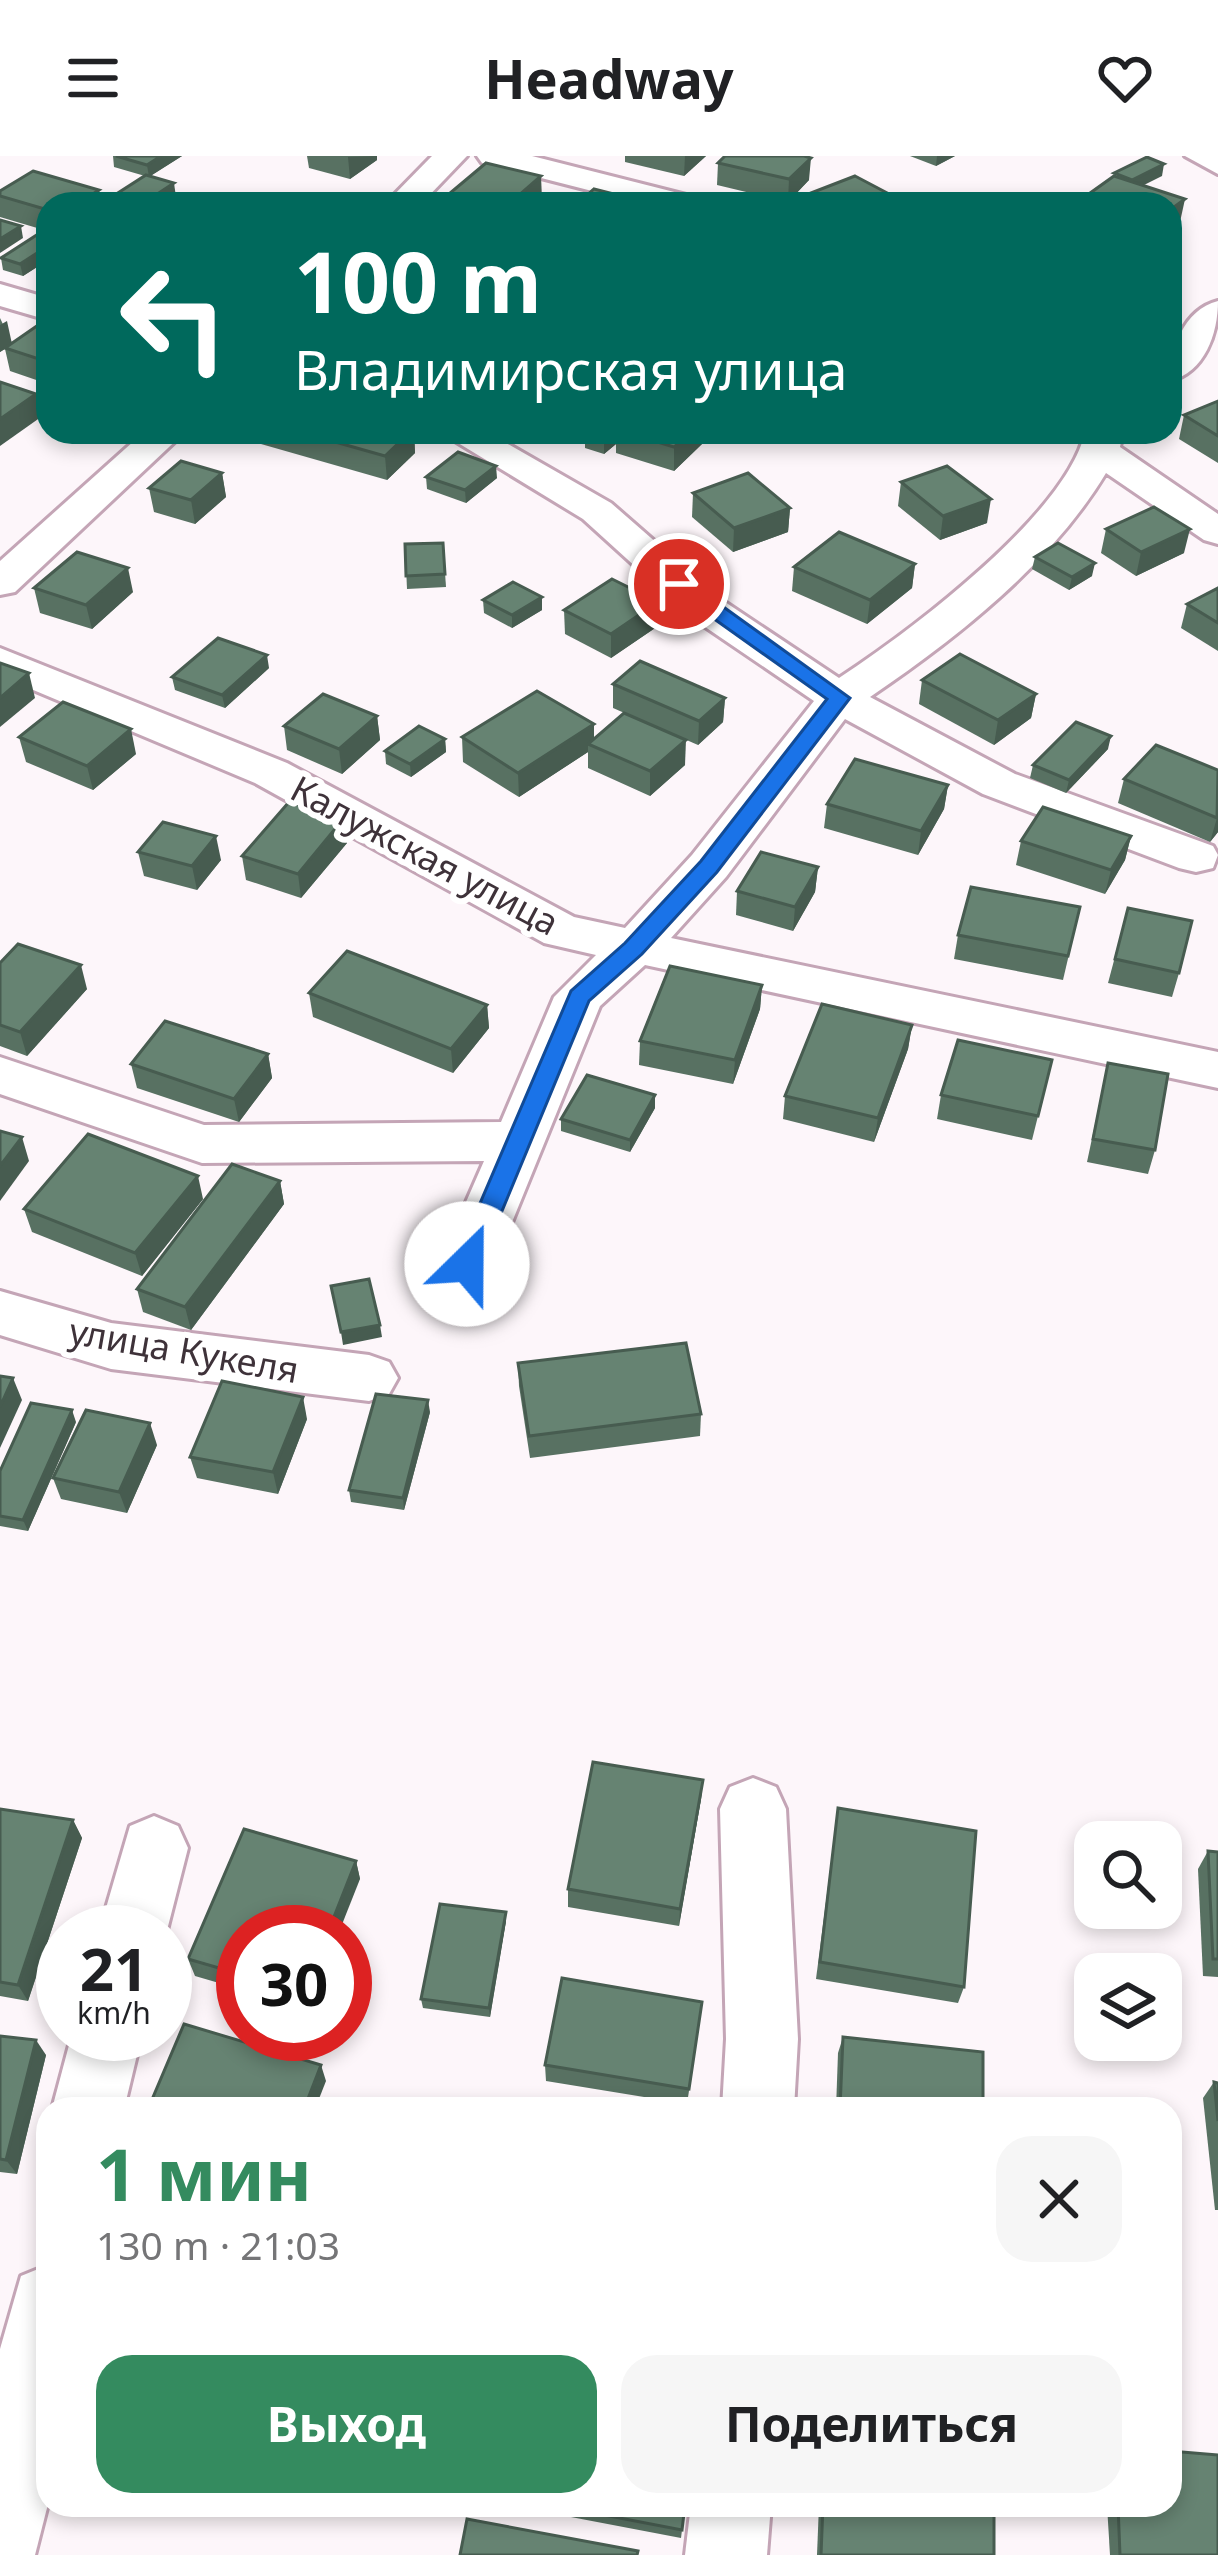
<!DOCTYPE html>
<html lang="ru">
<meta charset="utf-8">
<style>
:root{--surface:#fff;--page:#f6f6f6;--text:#202124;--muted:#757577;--accent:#348b5f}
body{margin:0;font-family:"Noto Sans",sans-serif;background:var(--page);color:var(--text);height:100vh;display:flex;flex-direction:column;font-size:45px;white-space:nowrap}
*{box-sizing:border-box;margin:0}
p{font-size:39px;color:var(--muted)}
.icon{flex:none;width:66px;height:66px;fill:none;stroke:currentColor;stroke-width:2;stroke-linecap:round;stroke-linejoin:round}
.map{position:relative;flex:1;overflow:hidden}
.panel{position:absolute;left:36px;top:1941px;width:1146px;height:420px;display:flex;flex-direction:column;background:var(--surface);border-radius:36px;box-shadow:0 6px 18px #0003}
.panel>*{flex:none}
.guide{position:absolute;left:36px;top:36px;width:1146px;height:252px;border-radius:36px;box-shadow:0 6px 18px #0003;background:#00695c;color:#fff;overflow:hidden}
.controls{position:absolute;left:1074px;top:1665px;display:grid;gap:24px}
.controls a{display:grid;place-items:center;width:108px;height:108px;border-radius:24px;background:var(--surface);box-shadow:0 6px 18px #0003;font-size:60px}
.speed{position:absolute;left:36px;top:1749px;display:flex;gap:24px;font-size:60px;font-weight:700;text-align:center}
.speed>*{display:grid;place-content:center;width:156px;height:156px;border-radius:50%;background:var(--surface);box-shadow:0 6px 18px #0003;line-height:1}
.speed small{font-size:30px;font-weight:400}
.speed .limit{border:18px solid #d22;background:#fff;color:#111}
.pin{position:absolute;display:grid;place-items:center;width:102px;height:102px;color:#fff;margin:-51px;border:6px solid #fff;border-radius:50%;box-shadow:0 3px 12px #0007}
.me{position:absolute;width:132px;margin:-66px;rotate:23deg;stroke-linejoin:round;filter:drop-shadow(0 0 9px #0008)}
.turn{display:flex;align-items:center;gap:42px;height:252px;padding:0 60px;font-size:54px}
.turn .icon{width:156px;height:156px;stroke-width:2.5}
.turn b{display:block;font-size:84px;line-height:102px}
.round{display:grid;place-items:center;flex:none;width:126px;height:126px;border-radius:36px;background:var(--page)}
.overview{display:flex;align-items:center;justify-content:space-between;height:204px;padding:0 60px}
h1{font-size:72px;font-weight:700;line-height:90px;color:var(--accent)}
.cta{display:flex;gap:24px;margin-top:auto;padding:24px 60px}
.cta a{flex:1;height:138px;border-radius:36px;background:var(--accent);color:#fff;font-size:48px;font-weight:700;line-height:138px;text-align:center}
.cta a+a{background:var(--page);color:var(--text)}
header{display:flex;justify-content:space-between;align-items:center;height:156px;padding:0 60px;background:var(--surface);font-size:54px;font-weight:700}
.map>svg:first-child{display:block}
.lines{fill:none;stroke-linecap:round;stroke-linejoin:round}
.minor-casing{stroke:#c4a5b6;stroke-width:6}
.minor{fill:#fff;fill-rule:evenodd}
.wall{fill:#587162}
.shaded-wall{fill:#475c50}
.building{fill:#668372;stroke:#475c50;stroke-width:3}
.route{fill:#1a73e8;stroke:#114b97;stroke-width:3}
.labels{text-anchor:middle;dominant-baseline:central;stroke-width:12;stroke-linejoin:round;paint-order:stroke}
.street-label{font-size:36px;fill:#3e3239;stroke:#fff}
</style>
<header><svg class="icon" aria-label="menu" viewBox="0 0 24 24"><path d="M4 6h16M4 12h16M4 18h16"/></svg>Headway<svg class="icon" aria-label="heart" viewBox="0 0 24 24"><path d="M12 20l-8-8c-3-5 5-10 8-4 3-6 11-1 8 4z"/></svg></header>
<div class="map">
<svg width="1218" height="2399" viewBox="0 0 1218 2399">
<rect width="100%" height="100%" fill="#fdf6fa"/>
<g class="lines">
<g class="minor-casing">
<g id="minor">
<polygon points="432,0 467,0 421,48 385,48"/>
<polygon points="477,0 532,0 694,41 699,48 643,48 482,7"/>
<polygon points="1185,0 1218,0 1218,18"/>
<polygon points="0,128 48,142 48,164 0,150"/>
<path d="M 1218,145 C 1218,177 1205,216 1170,225 C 1170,194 1183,154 1218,145 Z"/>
<polygon points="144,276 185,276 15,436 0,439 0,405"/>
<path d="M 440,276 L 487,276 L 611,347 L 722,444 L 839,522 C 909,476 1067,358 1085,276 L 1123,276 L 1120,291 L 1218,358 L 1218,388 L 1204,384 L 1106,317 C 1051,408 957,482 870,541 L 1015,618 L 1213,690 L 1218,699 L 1213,712 L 1196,716 L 1179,712 L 983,638 L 845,563 L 726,721 L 671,782 L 1218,896 L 1218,932 L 645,809 L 600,850 L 495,1108 L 486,1123 L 467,1129 L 448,1123 L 439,1108 L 484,1005 L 202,1007 L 0,938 L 0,901 L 204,969 L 501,966 L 554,841 L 596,799 L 544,787 L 255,627 L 0,520 L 0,492 L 287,607 L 574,761 L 625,772 L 692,699 L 814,545 L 692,462 L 583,363 Z"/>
<polygon points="0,1135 111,1167 369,1199 389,1206 398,1222 389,1238 369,1245 111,1213 0,1179"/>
<polygon points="753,1622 776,1631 786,1653 798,1883 794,1953 722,1953 726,1883 720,1653 730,1631"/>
<polygon points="154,1660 178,1670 188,1692 165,1782 165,1776 99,1776 130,1670"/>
<polygon points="72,1878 142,1878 124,1953 52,1953"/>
<polygon points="48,2109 48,2348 35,2399 0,2399 0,2193 21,2120"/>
<polygon points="691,2349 771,2349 767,2399 685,2399"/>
</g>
</g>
<use href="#minor" class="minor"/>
</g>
<g class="wall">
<polygon points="113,0 182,0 150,20 177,48 111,48 110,42 145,20 114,11"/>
<polygon points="307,0 377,0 377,4 350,23 309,12"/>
<polygon points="625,0 706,0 684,20 625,6"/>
<polygon points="910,0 955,0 936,10"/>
<polygon points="718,7 809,24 788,46 717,29"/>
<polygon points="99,34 101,48 48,48 48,104 23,120 3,114 1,102 44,74 0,61 0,35"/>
<polygon points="891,39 890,48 802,48 803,40"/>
<polygon points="0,162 12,187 48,167 48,228 10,215 5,193 0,196"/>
<polygon points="1218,245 1218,307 1179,283 1184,259"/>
<polygon points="252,276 414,276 415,297 387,324 254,286"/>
<polygon points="589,276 703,276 702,288 674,315 616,297 616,288 604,298 585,292 585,280"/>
<polygon points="222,317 226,341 195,368 154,356 149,332"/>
<polygon points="426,321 497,322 466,347 427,333"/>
<polygon points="901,326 987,367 940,384 898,350"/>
<polygon points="693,337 790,352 788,376 733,396 692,361"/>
<polygon points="1106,373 1184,397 1136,420 1101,397"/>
<polygon points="443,387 446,431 407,433 405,388"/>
<polygon points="1035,401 1092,420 1069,434 1032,413"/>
<polygon points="915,408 912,432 867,468 792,435 794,411"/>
<polygon points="34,432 133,436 92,473 40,457"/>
<polygon points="1218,432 1218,495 1181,472 1187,448"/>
<polygon points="483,444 542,454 512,472 484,457"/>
<polygon points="658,446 658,470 611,502 565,478 564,454"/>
<polygon points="269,512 225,552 175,534 172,521"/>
<polygon points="922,524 1036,538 1031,562 994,589 919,548"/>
<polygon points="613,528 725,542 723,566 698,589 613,552"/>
<polygon points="377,560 380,584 342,618 287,594 284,570"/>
<polygon points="19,581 136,598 93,634 26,606"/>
<polygon points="462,581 594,582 685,609 650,640 588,612 588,596 519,641 463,606"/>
<polygon points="445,583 446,596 411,621 386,608 385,595"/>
<polygon points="1108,593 1066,637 1030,622 1033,609"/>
<polygon points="1218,614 1218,676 1210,686 1118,647 1124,623"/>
<polygon points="948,629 944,653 918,699 824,672 827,648"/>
<polygon points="1131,680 1125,704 1105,738 1016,709 1021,685"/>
<polygon points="347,687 301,742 246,724 242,700"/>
<polygon points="138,696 221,704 197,734 144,720"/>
<polygon points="818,711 815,736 793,775 736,759 737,735"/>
<polygon points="1080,751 1063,824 954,803 958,779"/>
<polygon points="1128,752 1179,817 1172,841 1108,827"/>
<polygon points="0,807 87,833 27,900 0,890"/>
<polygon points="762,829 760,853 733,928 639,909 640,885"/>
<polygon points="309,837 487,849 489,872 453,917 313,861"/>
<polygon points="912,869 908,893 874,986 783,963 785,940"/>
<polygon points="268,898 272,922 239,966 137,932 131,908"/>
<polygon points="1052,904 1032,984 937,963 941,939"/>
<polygon points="1108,907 1155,994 1148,1018 1087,1006"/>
<polygon points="655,952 630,996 561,975 561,963"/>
<polygon points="280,1025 284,1048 191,1174 143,1156 137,1133"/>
<polygon points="203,1043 142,1120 32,1076 24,1053"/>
<polygon points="518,1207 701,1258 700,1280 530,1302 519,1230"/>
<polygon points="430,1256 404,1354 351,1346 349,1334"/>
<polygon points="307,1263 278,1338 197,1322 190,1301"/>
<polygon points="76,1266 28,1375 0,1370 0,1315"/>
<polygon points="157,1289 127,1357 61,1343 53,1322"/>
<polygon points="703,1624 701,1643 679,1770 568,1751 568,1733"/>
<polygon points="838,1652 964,1831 958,1847 816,1823"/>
<polygon points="0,1653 73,1664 82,1682 28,1845 0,1840"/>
<polygon points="1208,1695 1218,1696 1218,1821 1203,1820 1198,1713"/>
<polygon points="356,1705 360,1723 243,1776 243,1834 195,1820 188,1803"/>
<polygon points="506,1756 506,1765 490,1861 423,1852 421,1843"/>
<polygon points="700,1862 687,1948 546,1925 545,1909"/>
<polygon points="0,1880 46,1899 17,2018 0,2016"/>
<polygon points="843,1881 983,1953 836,1953 838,1897"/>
<polygon points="1214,1926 1218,1927 1218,2054 1215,2054 1203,1942"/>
<polygon points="528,2349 685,2349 681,2382 529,2353"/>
<polygon points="819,2349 924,2349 994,2399 817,2399"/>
<polygon points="1107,2349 1170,2349 1218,2399 1110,2399"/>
</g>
<g class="shaded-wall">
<polygon points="161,0 182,0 149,21 147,9"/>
<polygon points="377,0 377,4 350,23 348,1"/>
<polygon points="685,0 706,0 684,20"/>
<polygon points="937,0 955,0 936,10"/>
<polygon points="811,2 809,24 788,46 789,23"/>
<polygon points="1164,8 1162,20 1130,36 1132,24"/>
<polygon points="541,20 542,43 536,48 509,48"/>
<polygon points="174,27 177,48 142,48"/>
<polygon points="99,34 101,48 77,48"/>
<polygon points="891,39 890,48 868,48"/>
<polygon points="1185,43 1180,66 1170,74 1170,54"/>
<polygon points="21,70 23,82 0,97 0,83"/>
<polygon points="48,90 48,104 23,120 20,108"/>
<polygon points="7,165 12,188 0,196 0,169"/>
<polygon points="36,238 41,261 0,290 0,263"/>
<polygon points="410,276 414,276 415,297 387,324 385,300"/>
<polygon points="616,276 616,288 604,298 604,285"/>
<polygon points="691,276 703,276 702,288 674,315 674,291"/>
<polygon points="496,310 497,322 466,347 465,334"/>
<polygon points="222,317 226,341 195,368 191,344"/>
<polygon points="991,343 987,367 940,384 943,360"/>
<polygon points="790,352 788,376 733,396 734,372"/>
<polygon points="1190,373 1184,397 1136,420 1141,396"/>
<polygon points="1095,407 1092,420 1069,434 1072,421"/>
<polygon points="915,408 912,432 867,468 870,444"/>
<polygon points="128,412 133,436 92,473 86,449"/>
<polygon points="542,441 542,454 512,472 512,459"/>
<polygon points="658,446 658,470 611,502 611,478"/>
<polygon points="267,499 269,512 225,552 222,539"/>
<polygon points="29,517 35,542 0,571 0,542"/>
<polygon points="1036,538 1031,562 994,589 998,564"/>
<polygon points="725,542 723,566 698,589 699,565"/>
<polygon points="377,560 380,584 342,618 339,593"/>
<polygon points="594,568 594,590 588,588 588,596 519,641 518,617"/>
<polygon points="131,573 136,598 93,634 87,610"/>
<polygon points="1111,580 1108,593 1066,637 1069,624"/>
<polygon points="445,583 446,596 411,621 410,608"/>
<polygon points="686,584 685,609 650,640 650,615"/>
<polygon points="948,629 944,653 918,699 921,675"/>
<polygon points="1218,660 1218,676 1210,686 1217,662"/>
<polygon points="344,662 347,687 301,742 298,718"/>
<polygon points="216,680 221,704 197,734 192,710"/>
<polygon points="1131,680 1125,704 1105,738 1111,714"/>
<polygon points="818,711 815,736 793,775 795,751"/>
<polygon points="81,809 87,833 27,900 20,876"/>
<polygon points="762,829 760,853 733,928 735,904"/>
<polygon points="487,849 489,872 453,917 451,893"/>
<polygon points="912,869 908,893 874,986 878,962"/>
<polygon points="268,898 272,922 239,966 234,943"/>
<polygon points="655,939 655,952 630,996 630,984"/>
<polygon points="22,981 29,1005 0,1045 0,1010"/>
<polygon points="198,1020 203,1043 142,1120 135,1097"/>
<polygon points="280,1025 284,1048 191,1174 185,1151"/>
<polygon points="380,1169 382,1181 343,1189 341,1176"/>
<polygon points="13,1222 22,1244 0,1292 0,1251"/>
<polygon points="303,1241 307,1263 278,1338 273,1316"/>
<polygon points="428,1244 430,1256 404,1354 403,1342"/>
<polygon points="72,1254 76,1266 28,1375 23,1364"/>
<polygon points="150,1267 157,1289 127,1357 119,1336"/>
<polygon points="703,1624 701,1643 679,1770 680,1753"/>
<polygon points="73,1664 82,1682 28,1845 18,1829"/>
<polygon points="356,1705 360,1723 339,1776 328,1776"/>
<polygon points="506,1756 506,1765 490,1861 489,1852"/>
<polygon points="36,1884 46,1899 17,2018 6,2004"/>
<polygon points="321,1909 326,1925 315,1953 304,1953"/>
</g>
<g class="building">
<polygon points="116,0 161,0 147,9"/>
<polygon points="725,0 804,0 811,2 789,23 718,7"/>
<polygon points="1147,1 1164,8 1132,24 1114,17"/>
<polygon points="486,7 541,20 509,48 437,48"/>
<polygon points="33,15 99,34 77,48 48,48 48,54 0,40 0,35"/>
<polygon points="146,19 174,27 142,48 129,48 110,42"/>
<polygon points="855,20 891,39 868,48 817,48 803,40"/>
<polygon points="1114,20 1185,43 1170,54 1170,48 1090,48 1079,45"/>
<polygon points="594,33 649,47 577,48"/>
<polygon points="667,42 693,48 660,48"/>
<polygon points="0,64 21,70 0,83"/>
<polygon points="46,73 48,74 48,90 20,108 1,102"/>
<polygon points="44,165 48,167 48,206 5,192"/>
<polygon points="0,226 36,238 0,263"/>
<polygon points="1218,245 1218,280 1184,259"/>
<polygon points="300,276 410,276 385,300"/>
<polygon points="589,276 615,276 604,285 585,280"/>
<polygon points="625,276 691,276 674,291"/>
<polygon points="458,296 496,310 465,334 426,321"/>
<polygon points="181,305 222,317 191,344 149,332"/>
<polygon points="947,310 991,343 943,360 901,326"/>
<polygon points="748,317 790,352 734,372 693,337"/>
<polygon points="1154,351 1190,373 1141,396 1106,373"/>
<polygon points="839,376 915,408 870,444 794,411"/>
<polygon points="443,387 445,418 406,420 405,388"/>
<polygon points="1058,387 1095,407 1072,421 1035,401"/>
<polygon points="77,396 128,412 86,449 34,432"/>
<polygon points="612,423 658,446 611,478 564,454"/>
<polygon points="513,426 542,441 512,459 483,444"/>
<polygon points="1218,432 1218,467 1187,448"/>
<polygon points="218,482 267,499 222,539 172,521"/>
<polygon points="960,498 1036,538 998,564 922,524"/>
<polygon points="640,505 725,542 699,565 613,528"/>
<polygon points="0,507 29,517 0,542"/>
<polygon points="537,535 594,568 518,617 462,581"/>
<polygon points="323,538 377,560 339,593 284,570"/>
<polygon points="63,546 131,573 87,610 19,581"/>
<polygon points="624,557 686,584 650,615 588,588"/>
<polygon points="1076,566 1111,580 1069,624 1033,609"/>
<polygon points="419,570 445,583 410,608 385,595"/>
<polygon points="1156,589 1218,614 1217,662 1124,623"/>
<polygon points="855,603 948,629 921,675 827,648"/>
<polygon points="289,646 344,662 298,718 242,700"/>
<polygon points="1043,651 1131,680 1111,714 1021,685"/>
<polygon points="163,666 216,680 192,710 138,696"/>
<polygon points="761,696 818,711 795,751 737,735"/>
<polygon points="971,731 1080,751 1068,800 958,779"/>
<polygon points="1128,752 1192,765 1179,817 1115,803"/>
<polygon points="18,788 81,809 20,876 0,869 0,807"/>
<polygon points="347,795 487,849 451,893 309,837"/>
<polygon points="670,810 762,829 735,904 640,885"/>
<polygon points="822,848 912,869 878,962 785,940"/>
<polygon points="165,865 268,898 234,943 131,908"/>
<polygon points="958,884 1052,904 1038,960 941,939"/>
<polygon points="1108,907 1168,918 1155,994 1093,983"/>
<polygon points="587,919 655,939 630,984 561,963"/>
<polygon points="0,975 22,981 0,1010"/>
<polygon points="88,978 198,1020 135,1097 24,1053"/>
<polygon points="232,1008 280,1025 185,1151 137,1133"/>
<polygon points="369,1123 380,1169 341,1176 331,1130"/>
<polygon points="686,1187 701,1258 529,1280 518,1207"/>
<polygon points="0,1220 13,1222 0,1251"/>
<polygon points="222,1225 303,1241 273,1316 190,1301"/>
<polygon points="376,1238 428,1244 403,1342 349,1334"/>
<polygon points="31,1247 72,1254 23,1364 0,1360 0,1315"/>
<polygon points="86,1254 150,1267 119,1336 53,1322"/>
<polygon points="593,1606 703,1624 680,1753 568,1733"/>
<polygon points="838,1652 976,1675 964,1831 820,1806"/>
<polygon points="0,1653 73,1664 18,1829 0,1826"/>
<polygon points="244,1673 356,1705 328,1776 243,1776 243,1819 188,1803"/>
<polygon points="1208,1695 1218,1696 1218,1803 1213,1803"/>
<polygon points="440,1748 506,1756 489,1852 421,1843"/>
<polygon points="562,1822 702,1846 689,1933 545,1909"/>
<polygon points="184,1868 321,1909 304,1953 148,1953"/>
<polygon points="0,1880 36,1884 6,2004 0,2003"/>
<polygon points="843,1881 983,1896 983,1953 840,1953"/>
<polygon points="1214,1926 1218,1927 1218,1965"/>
<polygon points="1170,2295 1218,2299 1218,2399 1120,2399 1118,2349 1170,2349"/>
<polygon points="552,2349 685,2349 682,2374"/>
<polygon points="823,2349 924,2349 994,2357 994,2399 821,2399"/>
<polygon points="467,2363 638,2395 637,2399 460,2399"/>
</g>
<polygon class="route" points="672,424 686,424 850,542 717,716 642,798 589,845 480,1108 467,1118 454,1108 571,835 625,787 701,705 827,543 672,433"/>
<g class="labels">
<g class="street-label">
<text transform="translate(425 699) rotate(28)">Калужская улица</text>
<text transform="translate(184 1194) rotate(10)">улица Кукеля</text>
</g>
</g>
</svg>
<div class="controls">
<a><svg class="icon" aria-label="search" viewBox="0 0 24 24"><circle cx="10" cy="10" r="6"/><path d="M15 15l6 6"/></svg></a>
<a><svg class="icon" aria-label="layers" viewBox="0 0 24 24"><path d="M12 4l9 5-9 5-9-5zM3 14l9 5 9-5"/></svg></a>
</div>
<div class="speed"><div>21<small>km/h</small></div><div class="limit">30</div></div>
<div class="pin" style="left:679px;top:428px;background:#d93025"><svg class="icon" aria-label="arrive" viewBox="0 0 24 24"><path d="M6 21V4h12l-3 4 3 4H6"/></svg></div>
<svg class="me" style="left:467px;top:1108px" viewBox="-20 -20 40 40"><circle r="19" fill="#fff"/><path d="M0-13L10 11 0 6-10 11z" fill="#1a73e8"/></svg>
<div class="guide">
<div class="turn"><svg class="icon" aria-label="left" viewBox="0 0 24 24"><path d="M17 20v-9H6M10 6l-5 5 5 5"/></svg><div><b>100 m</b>Владимирская улица</div></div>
</div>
<section class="panel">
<div class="overview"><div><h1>1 мин</h1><p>130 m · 21:03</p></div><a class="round"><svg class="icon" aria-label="close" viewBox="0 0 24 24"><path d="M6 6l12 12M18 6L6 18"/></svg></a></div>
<div class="cta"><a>Выход</a><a>Поделиться</a></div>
</section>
</div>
